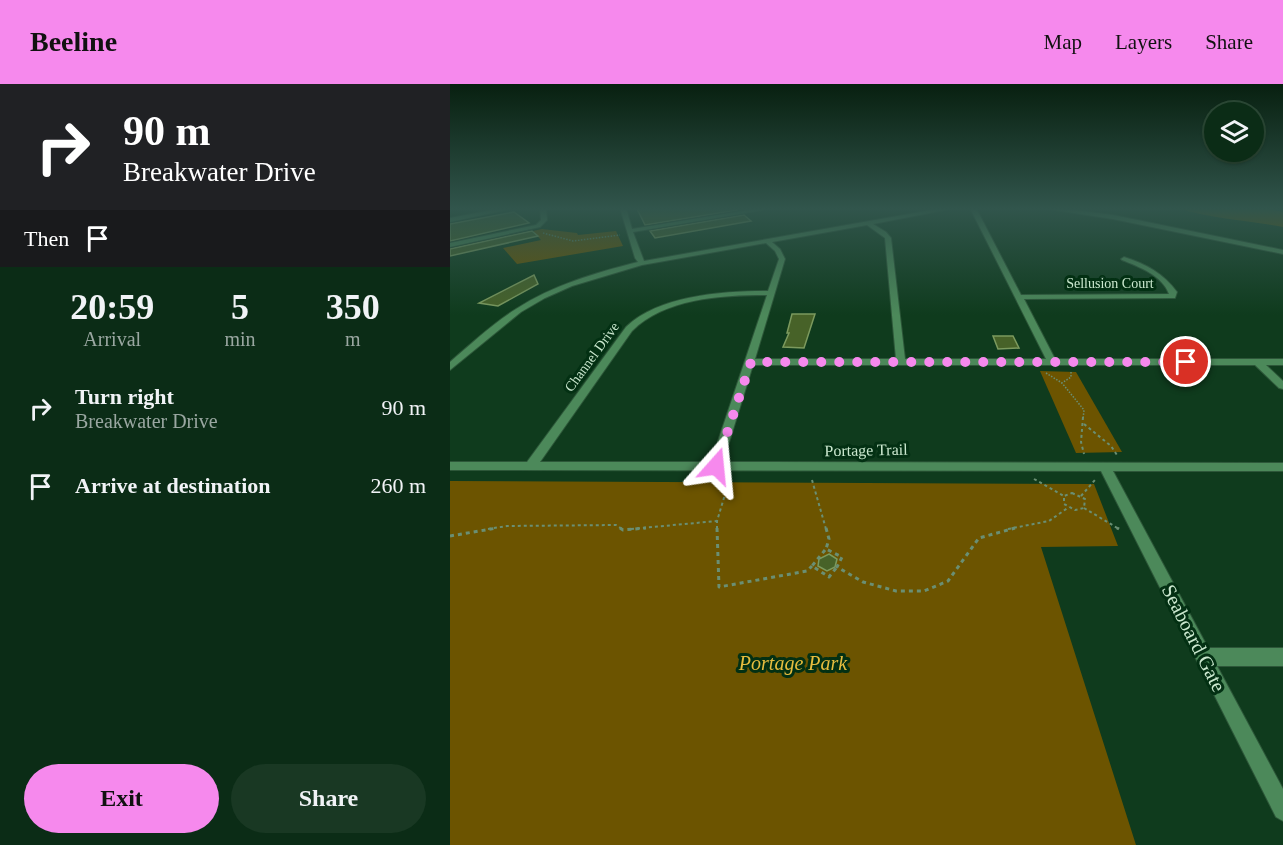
<!DOCTYPE html>
<style>
:root{--surface:#0b2c16;--page:#193823;--text:#f1f3f6;--muted:#9aa7a1;--line:#2b4835;--accent:#f689ed}
body{margin:0;font-family:"Times New Roman",serif;background:var(--page);color:var(--text);height:100vh;display:flex;flex-direction:column;font-size:22px;white-space:nowrap}
*{box-sizing:border-box;margin:0}
p{font-size:20px;color:var(--muted)}
.icon{flex:none;width:33px;height:33px;fill:none;stroke:currentColor;stroke-width:2;stroke-linecap:round;stroke-linejoin:round}
.map{position:relative;flex:1;overflow:hidden}
.sheet{display:flex;flex-direction:column;background:var(--surface);width:450px}
.sheet>*{flex:none}
.banner{background:#202124;color:#fff;overflow:hidden}
.tools{position:absolute;left:754px;top:18px;display:grid;gap:12px}
.tools a{display:grid;place-items:center;width:60px;height:60px;border-radius:50%;background:var(--surface);box-shadow:0 2px 4px #0004,0 0 0 2px var(--line);font-size:30px}
.pin{position:absolute;display:grid;place-items:center;width:51px;height:51px;color:#fff;margin:-26px;border:3px solid #fff;border-radius:50%;box-shadow:0 2px 6px #0007}
.me{position:absolute;width:66px;margin:-33px;rotate:18deg;stroke-linejoin:round;filter:drop-shadow(0 0 4px #0008)}
.turn{display:flex;align-items:center;gap:21px;height:126px;padding:0 24px;font-size:27px}
.turn .icon{width:78px;height:78px;stroke-width:2.5}
.turn b{display:block;font-size:42px;line-height:51px}
.then{display:flex;align-items:center;height:57px;padding:0 24px;background:#0003;gap:12px;font-size:22px}
.eta{display:flex;justify-content:space-evenly;align-items:center;height:102px;text-align:center}
.eta b{font-size:36px;font-weight:800;line-height:42px}
.button{display:flex;gap:12px;margin-top:auto;padding:12px 24px}
.button a{flex:1;height:69px;border-radius:36px;background:var(--accent);color:#111;font-size:24px;font-weight:800;line-height:69px;text-align:center}
.button a+a{background:var(--page);color:var(--text)}
ul{padding:0;list-style:none}
li{display:flex;align-items:center;gap:18px;height:78px;padding:0 24px}
li div{flex:1}
li b{display:block;font-size:22px}
li em{font-style:normal}
header{display:flex;align-items:center;gap:36px;box-sizing:border-box;height:84px;padding:0 30px;background:var(--accent);color:#111}
header strong{font-size:28px}
nav{display:flex;gap:33px;margin-inline-start:auto;font-size:21px}
main{display:flex;flex:1;min-height:0}
.map>svg:first-child{display:block}
.green{fill:#6c5400}
.building{fill:#476228;stroke:#7c9a5e;stroke-width:1.5}
.lines{fill:none;stroke-linecap:round;stroke-linejoin:round}
.street-casing{stroke:#2d5739;stroke-width:2}
.path-far2{stroke:#6a8f73;stroke-width:1.5;stroke-dasharray:1.5 1.5;stroke-linecap:butt}
.path-far1{stroke:#6a8f73;stroke-width:2;stroke-dasharray:3 3;stroke-linecap:butt}
.path{stroke:#6a8f73;stroke-width:3;stroke-dasharray:4 4;stroke-linecap:butt}
.street{fill:#4c895a;fill-rule:evenodd}
.route{stroke:#f689ed;stroke-width:10;stroke-dasharray:0 18}
.labels{text-anchor:middle;dominant-baseline:central;stroke-width:6;stroke-linejoin:round;paint-order:stroke}
.far-street-label{font-size:14px;fill:#cbe8cf;stroke:#033013}
.street-label{font-size:16px;fill:#cbe8cf;stroke:#033013}
.near-street-label{font-size:20px;fill:#cbe8cf;stroke:#033013}
.near-park-label{font-size:20px;font-style:italic;fill:#e6bd3f;stroke:#033013}
</style>
<header>
<strong>Beeline</strong>
<nav><a>Map</a><a>Layers</a><a>Share</a></nav>
</header>
<main>
<section class="sheet">
<div class="banner">
<div class="turn"><svg class="icon" aria-label="right" viewBox="0 0 24 24"><path d="M7 20v-9h11M14 6l5 5-5 5"/></svg><div><b>90 m</b>Breakwater Drive</div></div>
<div class="then">Then<svg class="icon" aria-label="arrive" viewBox="0 0 24 24"><path d="M6 21V4h12l-3 4 3 4H6"/></svg></div>
</div>
<div class="eta">
<div><b>20:59</b><p>Arrival</p></div>
<div><b>5</b><p>min</p></div>
<div><b>350</b><p>m</p></div>
</div>
<ul>
<li><svg class="icon" aria-label="right" viewBox="0 0 24 24"><path d="M7 20v-9h11M14 6l5 5-5 5"/></svg><div><b>Turn right</b><p>Breakwater Drive</p></div><em>90 m</em></li>
<li><svg class="icon" aria-label="arrive" viewBox="0 0 24 24"><path d="M6 21V4h12l-3 4 3 4H6"/></svg><div><b>Arrive at destination</b></div><em>260 m</em></li>
</ul>
<div class="button"><a>Exit</a><a>Share</a></div>
</section>
<div class="map">
<svg width="833" height="761" viewBox="0 0 833 761">
<rect width="100%" height="100%" fill="#0f3b1d"/>
<g class="green">
<path d="M 727,124 L 814,124 L 833,128 L 833,143 C 798,136 761,135 727,124 Z"/>
<polygon points="92,145 127,149 128,151 166,147 173,162 67,180 53,164 91,156 83,147"/>
<polygon points="590,287 626,288 672,368 626,369"/>
<polygon points="0,397 644,400 668,462 591,463 686,761 0,761"/>
</g>
<g class="building">
<polygon points="196,124 285,124 287,126 195,141 187,125"/>
<polygon points="64,128 79,139 0,157 0,140"/>
<polygon points="294,131 301,137 205,154 200,147"/>
<polygon points="82,147 88,152 0,172 0,165"/>
<polygon points="84,191 88,200 48,222 29,219"/>
<polygon points="342,230 365,230 354,264 333,263 339,249 337,249"/>
<polygon points="543,252 563,252 569,264 548,265"/>
<polygon points="379,470 387,475 385,483 377,487 368,482 369,475"/>
</g>
<g class="lines">
<g class="street-casing">
<g id="street">
<polygon points="53,124 65,124 0,138 0,134"/>
<polygon points="90,124 96,124 97,136 90,143 0,163 0,159 86,141 91,136"/>
<path d="M 170,124 L 176,124 L 182,145 L 311,124 L 324,124 L 183,148 L 194,177 L 493,124 L 505,124 L 423,140 L 436,148 L 441,154 L 455,275 L 596,275 L 520,124 L 526,124 L 571,211 L 719,210 C 712,191 689,183 672,176 L 671,175 L 674,173 C 696,180 713,189 727,208 L 725,214 L 722,214 L 574,215 L 605,275 L 833,275 L 833,281 L 816,281 L 833,297 L 833,305 L 829,304 L 805,281 L 303,281 L 273,378 L 833,379 L 833,387 L 663,387 L 758,564 L 833,564 L 833,582 L 767,582 L 833,705 L 833,737 L 826,733 L 651,387 L 0,386 L 0,378 L 77,378 L 176,243 C 209,211 274,207 318,207 L 329,175 L 325,167 L 316,159 L 192,181 L 122,202 L 95,214 L 71,228 L 0,286 L 0,278 C 21,260 42,240 66,225 C 103,201 145,189 188,178 L 185,174 ZM 417,141 L 435,154 L 446,275 L 305,275 L 335,175 L 330,165 L 322,158 ZM 317,211 L 261,378 L 90,378 L 182,247 C 215,214 273,211 317,211 Z"/>
<polygon points="592,124 607,124 663,131 833,166 833,170 663,135"/>
</g>
</g>
<g class="path-far2">
<polyline points="93,149 123,157 170,151"/>
<polyline points="621,288 621,293 612,299 634,326 633,335"/>
<polyline points="596,289 612,299"/>
</g>
<g class="path-far1">
<polyline points="633,333 631,358 634,370"/>
<polyline points="634,340 661,362 667,371"/>
<polyline points="584,395 614,412"/>
<polyline points="362,396 376,445"/>
<polygon points="622,409 635,415 634,424 625,426 614,420 614,412"/>
<polyline points="631,412 645,396"/>
<polyline points="634,424 669,445"/>
<polyline points="38,445 57,442 166,441 172,445"/>
<polyline points="181,445 267,437"/>
<polyline points="267,445 267,437 280,394"/>
<polyline points="558,445 599,437 619,423"/>
</g>
<g class="path">
<polyline points="170,444 173,446 196,444"/>
<polyline points="267,444 269,503 357,487 362,482"/>
<polyline points="376,444 379,455 376,465 392,473 387,483 413,498 446,507 474,507 498,497 529,454 565,444"/>
<polyline points="667,444 669,445"/>
<polyline points="0,452 47,444"/>
<polyline points="375,466 362,482 379,493 387,483"/>
</g>
<use href="#street" class="street"/>
</g>
<linearGradient id="sky" x2="0" y2="1"><stop stop-color="#082010"/><stop offset="0.54" stop-color="#31554c"/><stop offset="1" stop-color="#31554c" stop-opacity="0"/></linearGradient>
<rect width="833" height="231" fill="url(#sky)"/>
<g class="lines">
<polyline class="route" points="266,382 301,278 736,278"/>
</g>
<g class="labels">
<g class="far-street-label">
<text x="660" y="199">Sellusion Court</text>
<text transform="translate(142 273) rotate(-54)">Channel Drive</text>
</g>
<g class="street-label">
<text transform="translate(416 366) rotate(-1)">Portage Trail</text>
</g>
<g class="near-street-label">
<text transform="translate(744 554) rotate(63)">Seaboard Gate</text>
</g>
<g class="near-park-label">
<text x="343" y="579">Portage Park</text>
</g>
</g>
</svg>
<div class="tools">
<a><svg class="icon" aria-label="layers" viewBox="0 0 24 24"><path d="M12 4l9 5-9 5-9-5zM3 14l9 5 9-5"/></svg></a>
</div>
<div class="pin" style="left:736px;top:278px;background:#d93025"><svg class="icon" aria-label="arrive" viewBox="0 0 24 24"><path d="M6 21V4h12l-3 4 3 4H6"/></svg></div>
<svg class="me" style="left:266px;top:382px" viewBox="-20 -20 40 40"><path d="M0-17L14 15 0 8-14 15z" fill="#f689ed" stroke="#fff" stroke-width="4"/></svg>
</div>
</main>
